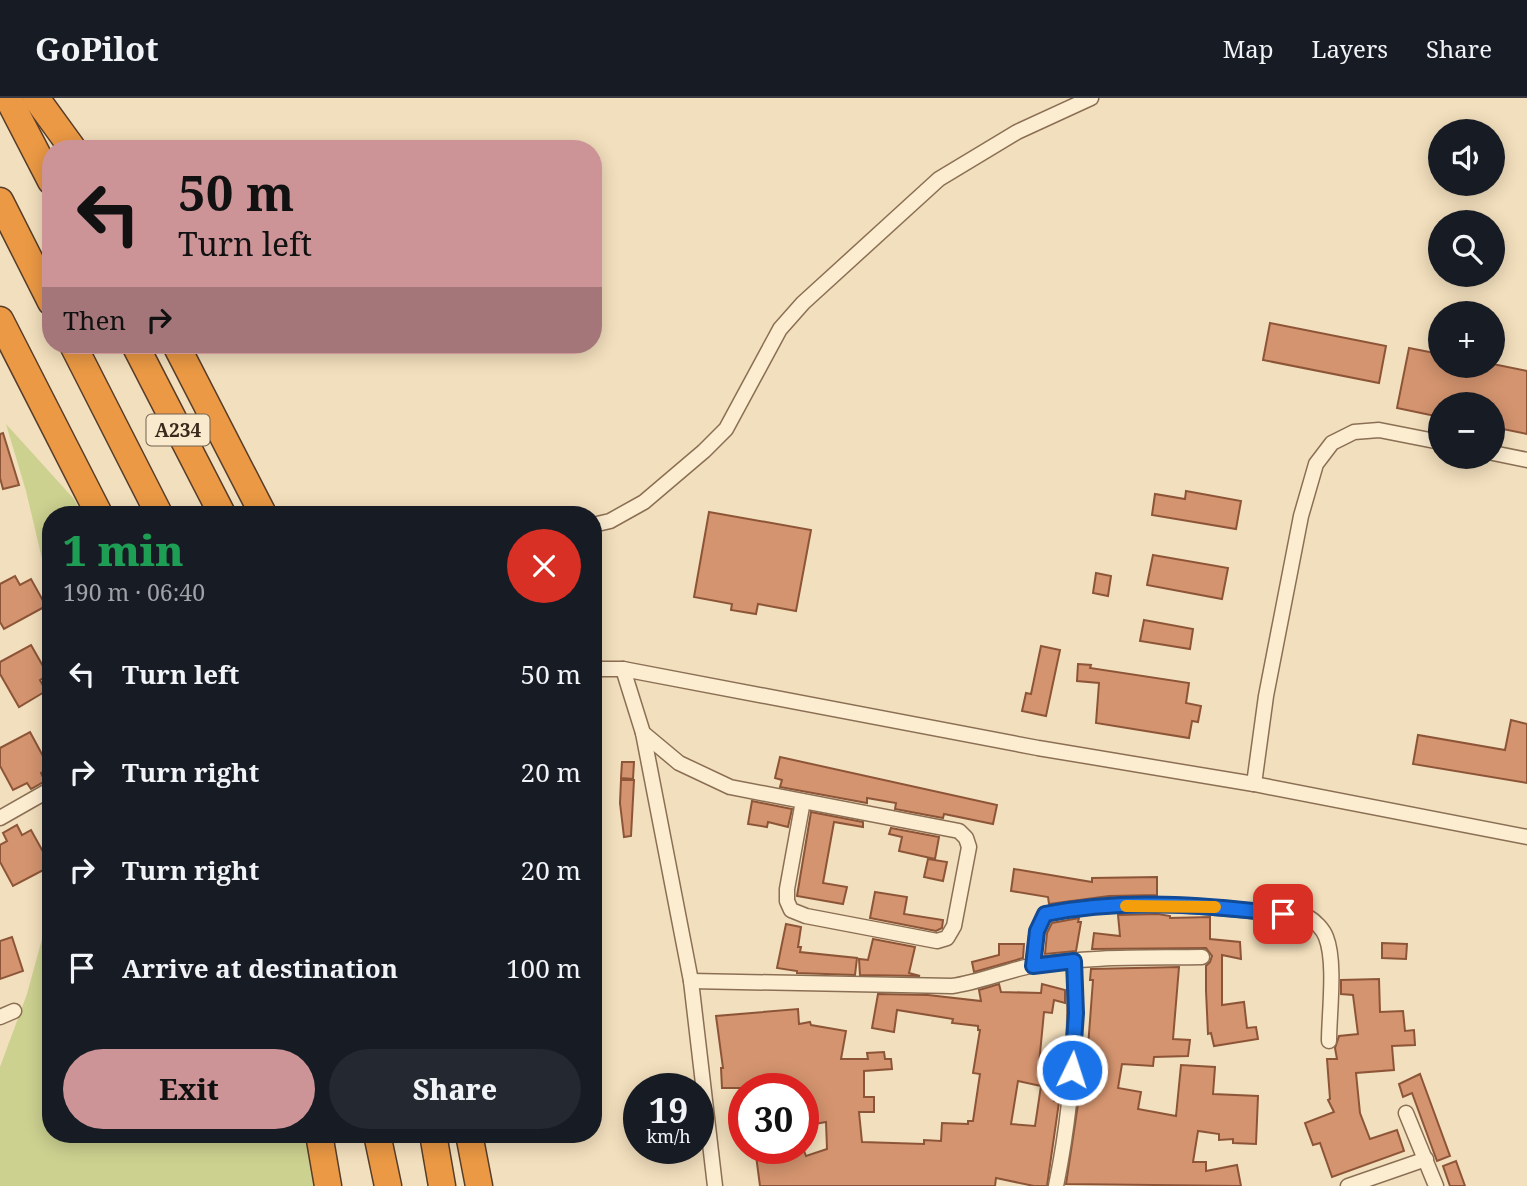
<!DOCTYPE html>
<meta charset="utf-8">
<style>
:root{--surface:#171b24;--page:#242831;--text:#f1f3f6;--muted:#9ea1a6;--line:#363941;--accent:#cd9498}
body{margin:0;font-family:"Noto Serif",serif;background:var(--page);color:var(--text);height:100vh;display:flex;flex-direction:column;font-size:26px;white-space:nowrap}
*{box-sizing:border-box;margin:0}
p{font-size:23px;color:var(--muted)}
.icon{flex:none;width:38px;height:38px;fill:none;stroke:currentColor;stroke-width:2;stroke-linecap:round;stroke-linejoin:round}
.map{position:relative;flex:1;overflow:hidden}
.panel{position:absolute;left:42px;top:408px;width:560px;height:637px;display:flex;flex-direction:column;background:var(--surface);border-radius:28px;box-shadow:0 4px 18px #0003}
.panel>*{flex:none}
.banner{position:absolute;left:42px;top:42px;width:560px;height:214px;border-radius:28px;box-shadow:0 4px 18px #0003;background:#cd9498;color:#111;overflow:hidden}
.fabs{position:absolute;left:1428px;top:21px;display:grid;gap:14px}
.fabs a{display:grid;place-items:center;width:77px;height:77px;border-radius:50%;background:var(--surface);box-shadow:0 4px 18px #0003;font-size:35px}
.speed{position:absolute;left:623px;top:975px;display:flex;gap:14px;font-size:35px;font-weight:700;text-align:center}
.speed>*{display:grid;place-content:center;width:91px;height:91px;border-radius:50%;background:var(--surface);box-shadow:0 4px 18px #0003;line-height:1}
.speed small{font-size:18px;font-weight:400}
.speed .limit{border:10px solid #d22;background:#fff;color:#111}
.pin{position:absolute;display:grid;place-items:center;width:60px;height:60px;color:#fff;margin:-30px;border-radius:14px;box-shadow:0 4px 10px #0006}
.me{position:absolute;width:77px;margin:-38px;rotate:4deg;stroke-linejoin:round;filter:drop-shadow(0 0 5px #0008)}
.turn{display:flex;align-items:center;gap:24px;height:147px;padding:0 21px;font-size:32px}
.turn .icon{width:91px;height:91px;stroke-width:2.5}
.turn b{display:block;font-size:49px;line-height:60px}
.then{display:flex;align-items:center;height:66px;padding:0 21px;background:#0003;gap:14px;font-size:26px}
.round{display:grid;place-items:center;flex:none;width:74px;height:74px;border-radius:37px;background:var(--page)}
.headline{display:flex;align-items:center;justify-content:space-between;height:119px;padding:0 21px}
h1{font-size:42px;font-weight:800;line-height:52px;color:#1e9e55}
.action{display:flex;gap:14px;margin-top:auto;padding:14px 21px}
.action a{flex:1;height:80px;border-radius:42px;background:var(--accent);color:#111;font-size:28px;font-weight:800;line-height:80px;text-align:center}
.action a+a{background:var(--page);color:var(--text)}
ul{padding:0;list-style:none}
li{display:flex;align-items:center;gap:21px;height:98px;padding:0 21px}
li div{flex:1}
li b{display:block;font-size:26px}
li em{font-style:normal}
header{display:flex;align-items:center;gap:42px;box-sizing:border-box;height:98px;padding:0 35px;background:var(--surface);border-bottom:2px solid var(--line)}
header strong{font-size:33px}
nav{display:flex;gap:38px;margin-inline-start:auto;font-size:24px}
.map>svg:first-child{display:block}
.green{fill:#ccd190}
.building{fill:#d4946f;stroke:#8d5538;stroke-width:2;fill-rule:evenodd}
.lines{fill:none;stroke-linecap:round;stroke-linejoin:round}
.street-casing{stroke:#8b6f54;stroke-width:17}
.highway-casing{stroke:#583d29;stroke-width:29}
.street{stroke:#fcedd1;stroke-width:14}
.highway{stroke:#eb9944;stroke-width:26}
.route-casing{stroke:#114b97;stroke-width:18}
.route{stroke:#1a73e8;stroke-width:12}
.slow{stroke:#f59e0b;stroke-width:12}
.labels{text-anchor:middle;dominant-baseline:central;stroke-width:7;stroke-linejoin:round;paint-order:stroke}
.shield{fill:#f9eacd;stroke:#736250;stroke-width:2}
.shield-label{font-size:19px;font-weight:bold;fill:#39281b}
</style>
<header>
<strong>GoPilot</strong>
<nav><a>Map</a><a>Layers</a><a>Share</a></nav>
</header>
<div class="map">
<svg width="1527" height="1088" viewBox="0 0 1527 1088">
<rect width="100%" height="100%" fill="#f2dfbd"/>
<g class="green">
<polygon points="6,326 74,401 82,416 51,416 51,499 26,393"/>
<polygon points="51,808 51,1036 305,1036 314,1088 0,1088 0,969 27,896"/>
</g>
<g class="building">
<polygon points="1270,225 1386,248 1379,285 1263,262"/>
<polygon points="1409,250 1440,256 1440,268 1493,266 1527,273 1527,336 1493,329 1493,306 1440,306 1440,319 1397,310"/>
<polygon points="3,335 19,387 3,391 0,380 0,336"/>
<polygon points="1186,393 1241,403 1236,431 1152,417 1155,396 1185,401"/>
<polygon points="709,414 811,432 796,513 758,506 756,516 731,512 732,506 694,499"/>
<polygon points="1153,457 1228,470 1222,501 1147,487"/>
<polygon points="1096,475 1111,478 1108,498 1093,495"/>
<polygon points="15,478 20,487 31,481 46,508 4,531 0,524 0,486"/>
<polygon points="1144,522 1193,531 1190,551 1140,543"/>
<polygon points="31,547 48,577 40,582 46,593 19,609 0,576 0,564"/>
<polygon points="1041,548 1060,552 1046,618 1022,613 1026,595 1031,596"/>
<polygon points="1078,566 1091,567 1090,570 1189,585 1186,605 1201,608 1198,624 1192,623 1189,640 1096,625 1099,585 1077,583"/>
<polygon points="1511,622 1527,626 1527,685 1413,666 1418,637 1505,652"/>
<polygon points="30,634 50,671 41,675 45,683 31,691 27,685 13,692 0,668 0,650"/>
<polygon points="780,659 997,707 993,726 944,716 943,720 895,711 896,705 867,700 867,705 780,689 782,682 775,680"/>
<polygon points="622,664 634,664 633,681 621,680"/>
<polygon points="621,682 634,682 631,738 624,739 620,705"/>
<polygon points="752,703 792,711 788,729 768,724 767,729 748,726"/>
<polygon points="811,714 863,724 863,729 834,724 823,785 847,789 843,806 797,798"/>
<polygon points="17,727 22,737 31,732 51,768 13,788 0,764 0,747 7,743 3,735"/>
<polygon points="891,730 939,739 935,761 899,753 902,739 889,736"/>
<polygon points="928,761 947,764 943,783 924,779"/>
<polygon points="1014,771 1092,784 1092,780 1157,779 1157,797 1109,798 1049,806 1048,799 1011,793"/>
<polygon points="875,794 907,799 904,816 943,822 942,830 936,833 870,820"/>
<polygon points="1158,816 1170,818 1170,820 1210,819 1210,841 1240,844 1241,861 1222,857 1222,907 1244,904 1247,930 1256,929 1258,941 1214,948 1211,935 1208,936 1206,893 1206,868 1210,864 1212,858 1206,850 1092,851 1094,835 1120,838 1118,817"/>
<polygon points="1079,820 1078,824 1081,824 1076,853 1045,856 1047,835 1052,825"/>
<polygon points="786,826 801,829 798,849 801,849 800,854 857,860 855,877 797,875 797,873 777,870"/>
<polygon points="12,839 23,873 0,881 0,843"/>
<polygon points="873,841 915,849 909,875 920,878 860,877 859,861 868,862"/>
<polygon points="1382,845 1407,846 1406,861 1382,860"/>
<polygon points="999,846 1024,846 1023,860 974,874 972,864 999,857"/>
<polygon points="1179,869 1173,941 1190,942 1188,958 1154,959 1153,968 1122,966 1118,990 1141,994 1138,1011 1176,1018 1181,967 1215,969 1213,996 1258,998 1256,1046 1233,1045 1233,1041 1219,1042 1219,1036 1198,1033 1193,1064 1206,1064 1206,1073 1237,1067 1241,1088 1066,1086 1078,1006 1086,976 1093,882 1090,882 1091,871"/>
<polygon points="1379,881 1380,914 1403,913 1405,933 1414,932 1415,947 1392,948 1394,972 1356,975 1360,1015 1370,1041 1397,1032 1404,1053 1332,1079 1320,1045 1313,1047 1305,1025 1334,1014 1328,1002 1330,1001 1327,961 1337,961 1335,950 1339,938 1358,936 1353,897 1341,896 1341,882"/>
<path d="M 999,886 L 1001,894 L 1041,895 L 1042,886 L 1065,892 L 1065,905 L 1054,902 L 1052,915 L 1044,914 L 1039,966 L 1061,971 L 1054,1003 L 1059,1004 L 1047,1088 L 1034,1088 L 996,1080 L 995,1088 L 760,1088 L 755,1050 L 803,1050 L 806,1058 L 827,1051 L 826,1024 L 803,1028 L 803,990 L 722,990 L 721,970 L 723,970 L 716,918 L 798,911 L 799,926 L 810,924 L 811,927 L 846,933 L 841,961 L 868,961 L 867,955 L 884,954 L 885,961 L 891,961 L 892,971 L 864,973 L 864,999 L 874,999 L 874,1014 L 859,1014 L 862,1044 L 924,1046 L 924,1042 L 941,1043 L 942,1025 L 968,1026 L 968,1023 L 973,1023 L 980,976 L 973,975 L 980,932 L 978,932 L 978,928 L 952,925 L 953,921 L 897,912 L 894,934 L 872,930 L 878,896 L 928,897 L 981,903 L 979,892 ZM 1018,983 L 1041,988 L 1035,1028 L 1011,1026 Z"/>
<polygon points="1420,976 1450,1058 1437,1063 1412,995 1403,999 1399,986"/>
<polygon points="1456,1063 1465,1088 1450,1088 1443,1068"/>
</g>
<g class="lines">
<g class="street-casing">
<g id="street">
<polyline points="1493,355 1527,362"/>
<polyline points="593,427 610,423 644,404 704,353 726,331 780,231 803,205 939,81 1017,34 1091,0"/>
<polyline points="593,571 623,571 1038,650 1254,686 1527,739"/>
<polyline points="623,571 643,635 679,665 730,689 959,733 966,740 969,749 954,828 947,840 937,843 806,818 791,812 787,803 787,791 803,703"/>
<polyline points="643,635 691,883 715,1088"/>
<polyline points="1254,686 1266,598 1301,418 1316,366 1332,345 1354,334 1379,332 1440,344"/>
<polyline points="0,720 51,691"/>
<path d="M 1033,868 L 1037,833 L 1045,816 C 1131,798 1222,809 1308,819 C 1315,823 1323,831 1326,839 C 1336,864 1329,916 1329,943"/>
<path d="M 691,883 L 952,888 C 981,884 1007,872 1035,867 C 1090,858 1147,860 1202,859"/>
<polyline points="0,919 14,913"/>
<polyline points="1406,1015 1436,1088"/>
<path d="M 1056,1088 C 1071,1014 1077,938 1074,863"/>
<polyline points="1348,1088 1426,1061"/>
</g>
</g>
<g class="highway-casing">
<g id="highway">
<polyline points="8,0 51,83"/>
<polyline points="36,0 73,51"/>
<polyline points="0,103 51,204"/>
<polyline points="0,222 99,416"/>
<polyline points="73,247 159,416"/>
<polyline points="135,247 222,416"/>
<polyline points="176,247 263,416"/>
<polyline points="319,1036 328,1088"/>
<polyline points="377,1036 388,1088"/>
<polyline points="433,1036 442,1088"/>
<polyline points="469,1036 479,1088"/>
</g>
</g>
<use href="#street" class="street"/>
<use href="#highway" class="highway"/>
</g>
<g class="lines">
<g class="route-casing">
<path id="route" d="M 1072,972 L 1076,915 L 1074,863 L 1033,868 L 1037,833 L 1045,816 C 1123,800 1205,807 1283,816"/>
</g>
<use href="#route" class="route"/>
<polyline class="slow" points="1126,808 1215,809"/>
</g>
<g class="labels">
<rect class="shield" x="146.5" y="316.5" width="63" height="31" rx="5"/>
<g class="shield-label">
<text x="178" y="332">A234</text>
</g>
</g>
</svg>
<div class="fabs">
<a><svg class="icon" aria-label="sound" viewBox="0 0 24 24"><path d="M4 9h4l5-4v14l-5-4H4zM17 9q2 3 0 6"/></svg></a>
<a><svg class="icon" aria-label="search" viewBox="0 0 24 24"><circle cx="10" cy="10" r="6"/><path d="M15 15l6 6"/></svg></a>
<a>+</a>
<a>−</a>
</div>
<div class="speed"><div>19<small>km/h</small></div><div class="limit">30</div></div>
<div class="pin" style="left:1283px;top:816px;background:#d93025"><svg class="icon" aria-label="arrive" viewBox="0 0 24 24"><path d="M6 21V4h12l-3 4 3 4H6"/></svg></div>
<svg class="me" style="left:1072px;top:972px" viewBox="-20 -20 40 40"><circle r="17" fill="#1a73e8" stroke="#fff" stroke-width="3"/><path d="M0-11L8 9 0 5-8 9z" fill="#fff"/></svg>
<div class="banner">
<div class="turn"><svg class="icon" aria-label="left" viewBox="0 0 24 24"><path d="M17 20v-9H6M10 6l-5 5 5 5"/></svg><div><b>50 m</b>Turn left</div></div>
<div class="then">Then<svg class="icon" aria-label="right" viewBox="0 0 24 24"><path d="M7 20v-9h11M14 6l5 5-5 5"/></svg></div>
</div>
<section class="panel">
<div class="headline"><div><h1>1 min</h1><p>190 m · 06:40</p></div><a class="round" style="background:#d93025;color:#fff"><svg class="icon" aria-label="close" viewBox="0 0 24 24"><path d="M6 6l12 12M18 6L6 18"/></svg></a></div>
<ul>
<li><svg class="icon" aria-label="left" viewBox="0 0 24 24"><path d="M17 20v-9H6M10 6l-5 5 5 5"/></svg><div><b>Turn left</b></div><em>50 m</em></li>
<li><svg class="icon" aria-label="right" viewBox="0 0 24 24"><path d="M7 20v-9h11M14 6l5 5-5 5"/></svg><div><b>Turn right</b></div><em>20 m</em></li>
<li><svg class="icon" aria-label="right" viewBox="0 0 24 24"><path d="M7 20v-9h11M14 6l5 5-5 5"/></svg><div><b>Turn right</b></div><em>20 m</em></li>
<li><svg class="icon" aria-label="arrive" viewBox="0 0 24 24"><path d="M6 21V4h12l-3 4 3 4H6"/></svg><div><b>Arrive at destination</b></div><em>100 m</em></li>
</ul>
<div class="action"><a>Exit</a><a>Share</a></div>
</section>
</div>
